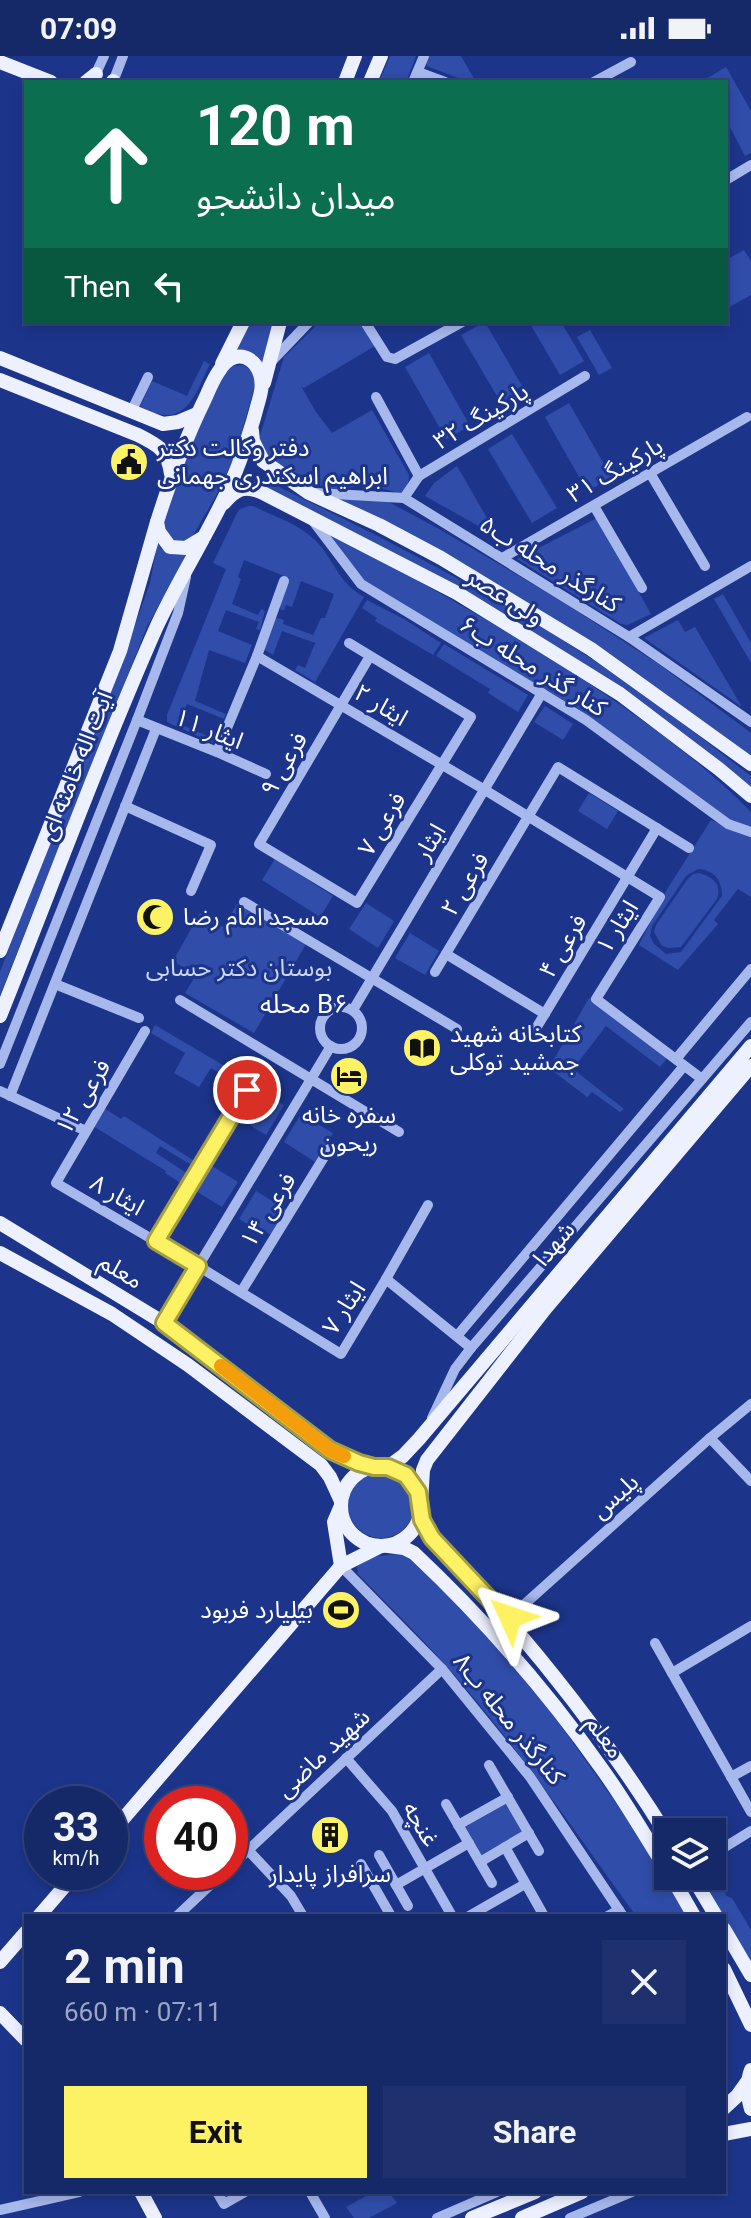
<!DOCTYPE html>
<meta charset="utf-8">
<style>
:root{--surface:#152868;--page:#1e306e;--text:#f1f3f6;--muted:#9da6c0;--line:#34447c;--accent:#fdf164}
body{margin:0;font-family:Roboto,"Noto Sans Arabic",sans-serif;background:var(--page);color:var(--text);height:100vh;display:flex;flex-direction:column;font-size:30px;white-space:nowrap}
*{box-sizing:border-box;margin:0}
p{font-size:26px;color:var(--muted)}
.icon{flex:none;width:44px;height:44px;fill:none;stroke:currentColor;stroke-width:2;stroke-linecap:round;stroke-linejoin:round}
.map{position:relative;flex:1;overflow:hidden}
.details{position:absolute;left:24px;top:1858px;width:702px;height:280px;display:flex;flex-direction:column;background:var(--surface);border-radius:0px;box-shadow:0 4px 12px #0003,0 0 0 2px var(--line)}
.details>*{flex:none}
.top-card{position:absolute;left:24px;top:24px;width:704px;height:244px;border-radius:0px;box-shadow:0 4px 12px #0003,0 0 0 2px var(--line);background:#0b6e4f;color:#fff;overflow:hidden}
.fabs{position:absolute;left:654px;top:1762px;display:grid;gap:16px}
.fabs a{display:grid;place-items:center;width:72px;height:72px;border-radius:0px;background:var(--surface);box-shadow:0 4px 12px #0003,0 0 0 2px var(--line);font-size:40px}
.speed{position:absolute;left:24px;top:1730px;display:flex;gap:16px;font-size:40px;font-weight:700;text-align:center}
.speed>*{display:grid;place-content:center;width:104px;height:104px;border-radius:50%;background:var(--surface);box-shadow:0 4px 12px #0003,0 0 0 2px var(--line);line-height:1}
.speed small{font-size:20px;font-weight:400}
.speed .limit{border:12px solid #d22;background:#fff;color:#111}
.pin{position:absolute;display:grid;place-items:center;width:68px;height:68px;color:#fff;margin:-34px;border:4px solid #fff;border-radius:50%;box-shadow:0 2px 8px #0007}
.me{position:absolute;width:88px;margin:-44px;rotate:312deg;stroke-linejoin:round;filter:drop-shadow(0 0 6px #0008)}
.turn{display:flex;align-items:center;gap:28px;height:168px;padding:0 40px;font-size:36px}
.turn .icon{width:104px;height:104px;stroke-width:2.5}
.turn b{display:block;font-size:56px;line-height:68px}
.then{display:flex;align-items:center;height:76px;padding:0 40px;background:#0003;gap:16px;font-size:30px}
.round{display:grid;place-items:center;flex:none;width:84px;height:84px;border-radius:0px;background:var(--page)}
.head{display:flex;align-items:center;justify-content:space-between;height:136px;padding:0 40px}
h1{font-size:48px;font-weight:700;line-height:60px}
.button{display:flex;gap:16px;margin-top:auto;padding:16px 40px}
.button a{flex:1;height:92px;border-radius:0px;background:var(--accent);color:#111;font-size:32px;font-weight:700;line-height:92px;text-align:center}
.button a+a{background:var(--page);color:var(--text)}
.status{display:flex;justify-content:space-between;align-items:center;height:56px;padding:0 40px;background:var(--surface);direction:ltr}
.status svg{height:22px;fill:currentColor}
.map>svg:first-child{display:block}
.green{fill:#2f4da9;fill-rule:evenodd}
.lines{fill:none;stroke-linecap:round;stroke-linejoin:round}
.minor{stroke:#a7b8ed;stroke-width:10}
.major{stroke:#ecf0ff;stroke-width:14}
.route-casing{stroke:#a49d41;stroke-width:20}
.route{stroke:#fdf164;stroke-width:14}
.slow{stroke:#f59e0b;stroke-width:14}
.labels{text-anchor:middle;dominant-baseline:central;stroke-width:6;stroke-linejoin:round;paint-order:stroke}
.street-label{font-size:24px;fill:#fff;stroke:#1c358b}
.poi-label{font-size:24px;fill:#fff;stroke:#1c358b;text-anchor:start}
.park-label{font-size:24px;fill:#ccd7f9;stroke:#1c358b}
.neighbourhood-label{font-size:26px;fill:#fff;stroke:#1c358b}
</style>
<div class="status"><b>07:09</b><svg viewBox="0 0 49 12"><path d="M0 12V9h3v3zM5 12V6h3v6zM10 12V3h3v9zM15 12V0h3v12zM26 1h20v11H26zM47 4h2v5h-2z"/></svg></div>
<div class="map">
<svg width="751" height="2162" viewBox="0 0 751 2162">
<rect width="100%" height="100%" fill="#1c358b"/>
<g class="green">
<polygon points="390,0 416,0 406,26 379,26"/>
<polygon points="427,0 461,0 476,26 468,26 427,10 425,5"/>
<polygon points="726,11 751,55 751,97 745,100 726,64 726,26 705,26 704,24"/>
<polygon points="744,194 751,205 751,239 726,253 726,204"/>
<polygon points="250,266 274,266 262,310 233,297"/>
<polygon points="317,266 361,266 375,290 304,332 301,330 316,356 332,377 372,354 409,419 408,430 401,438 371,429 329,434 265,401 259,383 284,301 314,272"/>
<polygon points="485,266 522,330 511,336 516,345 504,352 461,279"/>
<polygon points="529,266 561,266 584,305 560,319"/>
<polygon points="590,274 612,312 599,319 577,281"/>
<polygon points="429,297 470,370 446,383 405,311"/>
<path d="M 204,305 L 210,308 C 200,327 191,361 165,359 C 156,358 148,354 140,351 L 152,325 L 187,340 Z"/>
<polygon points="243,309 252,315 256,325 236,397 217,438 191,483 180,486 171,484 162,468 188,389 224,317 233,310"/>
<polygon points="569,347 612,422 587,435 545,361"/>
<polygon points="512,378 557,452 532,467 488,393"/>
<polygon points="457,410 498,481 425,440 434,427"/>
<path d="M 265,424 C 378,479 490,536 595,605 C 649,641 700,681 751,720 L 751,731 L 693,685 L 300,449 L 263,431 L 263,426 Z"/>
<polygon points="352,442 385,444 441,474 555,541 660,609 751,677 751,701 339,444"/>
<path d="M 249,450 L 253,450 C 273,460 299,468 315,484 C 334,503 338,527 364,541 L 315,626 L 295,614 L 298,609 L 305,612 L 315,587 L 282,575 L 273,599 L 263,593 L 273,563 L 277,562 L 284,564 L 283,568 L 313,579 L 321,562 L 325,562 L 334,538 L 301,525 L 292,551 L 286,549 L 284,554 L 281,554 L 279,548 L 289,522 L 244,504 L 238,521 L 241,523 L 232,548 L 258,559 L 261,553 L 265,555 L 260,574 L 256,573 L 259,566 L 226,554 L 218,575 L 252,589 L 245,607 L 209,594 L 195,645 L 226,658 L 224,663 L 187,648 L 180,668 L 215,683 L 213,687 L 167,666 L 167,659 L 226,513 L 213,507 L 237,457 L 240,453 Z"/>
<polygon points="597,462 651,558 628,569 621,568 517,503"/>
<path d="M 327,475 C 421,526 514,577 603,637 C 656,673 706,710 751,756 L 751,774 L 725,763 L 669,721 L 361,525 Z"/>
<path d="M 158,485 L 161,493 C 171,498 176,501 187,497 L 147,571 L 0,939 L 0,916 L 33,829 L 111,636 L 150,527 Z"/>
<polygon points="723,538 751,587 751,607 714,543"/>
<polygon points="367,544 404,563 441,587 433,599 375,565 377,562 362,552"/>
<polygon points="678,564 685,576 695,571 742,651 644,582"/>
<polygon points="444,588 528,639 518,656 488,637 490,633 436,600"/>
<polygon points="545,650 573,668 563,684 534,666"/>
<polygon points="589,737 618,755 607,773 578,755"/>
<path d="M 711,764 L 751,780 L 751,841 L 738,833 L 714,864 L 718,868 L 678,914 L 639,889 L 666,835 ZM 698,813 C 714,814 722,824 722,840 L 681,896 L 666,898 L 654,888 L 650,880 L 652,870 L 686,820 Z"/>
<polygon points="275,803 333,840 320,861 262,824"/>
<path d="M 699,817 C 713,821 722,828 717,843 L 681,891 L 669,892 L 662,890 L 654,876 L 656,869 L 687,824 L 693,818 Z"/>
<polygon points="366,847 394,865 378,892 349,873"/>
<polygon points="237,848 306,888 254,977 185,937 196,919 173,905 200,857 223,871"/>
<polygon points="410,877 439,895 425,919 395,902"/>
<polygon points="589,942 668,1001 660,1011 606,970 573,1013 624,1053 620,1056 592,1036 587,1041 549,1012"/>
<polygon points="155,969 245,1022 241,1030 211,1012 199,1031 174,1017 185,997 151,977"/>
<polygon points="254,1030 284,1049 266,1079 236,1061"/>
<polygon points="104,1052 121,1063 124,1060 196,1106 193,1110 160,1090 156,1097 188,1118 182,1128 165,1117 166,1115 93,1070"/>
<polygon points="301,1058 333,1077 315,1106 284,1086"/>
<polygon points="207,1107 238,1126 222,1151 191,1132"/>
<polygon points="256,1135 287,1154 271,1179 254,1168 252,1171 239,1163"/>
<circle cx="381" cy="1449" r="33"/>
<path d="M 406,1497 L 506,1598 L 544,1646 L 621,1754 L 687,1860 L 636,1860 C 581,1784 528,1706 467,1634 C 433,1593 395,1556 358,1518 L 357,1510 L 370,1501 Z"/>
<polygon points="506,1744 525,1776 480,1801 462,1769"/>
<polygon points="712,1815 727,1840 732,1842 751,1874 751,1910 724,1860 700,1821 712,1820"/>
<polygon points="373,2136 389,2136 397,2147 369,2162 354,2162 346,2151"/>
</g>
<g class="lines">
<g class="minor">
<polyline points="418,16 445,26"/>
<polyline points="93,24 104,0"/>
<polyline points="113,26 123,0"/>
<polyline points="413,26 424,0"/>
<polyline points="594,26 631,6"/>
<polyline points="726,124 751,109"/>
<polyline points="365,266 387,301 395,303 462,266"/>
<polyline points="270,307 309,266"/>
<polyline points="376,341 419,420"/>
<polyline points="131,356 148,321"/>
<polyline points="650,417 705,510"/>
<polyline points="316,437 404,442 629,581 751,666"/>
<polyline points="404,442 419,420 585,320"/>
<polyline points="594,450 642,532"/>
<polyline points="313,465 361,528 586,664 728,768 751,776"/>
<polyline points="504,501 747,361"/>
<polyline points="629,581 751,510"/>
<polyline points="349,587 471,661 357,847 259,788 370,600"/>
<polyline points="257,600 485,734 660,841 596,943 702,1023"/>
<polyline points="137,664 217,696 266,718"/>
<polyline points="217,696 257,600 284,525"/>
<polyline points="125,750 211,789 191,835"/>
<polyline points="244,846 457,973"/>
<polyline points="446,898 545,958"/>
<polyline points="435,916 558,711 689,792"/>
<polyline points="55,928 139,962"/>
<polyline points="180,944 399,1076"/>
<circle cx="341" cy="972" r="21"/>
<polyline points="353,954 542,637"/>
<polyline points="145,975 56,1127 198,1210 341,1298 386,1223 471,1292"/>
<polyline points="532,979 657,772"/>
<polyline points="676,1003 751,913"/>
<polyline points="0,1008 137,664 178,557 186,521"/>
<polyline points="0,1035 86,1075"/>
<polyline points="10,1040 156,673"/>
<polyline points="156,1185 247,1034"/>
<polyline points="386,1223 428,1149"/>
<polyline points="241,1236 329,1093"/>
<polyline points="164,1267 331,990"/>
<polyline points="457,1280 684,1010"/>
<polyline points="432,1362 455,1313 471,1292 751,966"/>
<polyline points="710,1382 751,1425"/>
<polyline points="341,1510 442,1613 530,1721 623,1860"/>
<polyline points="508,1563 710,1382 751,1348"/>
<polyline points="655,1587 751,1756"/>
<polyline points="672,1617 751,1570"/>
<polyline points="346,1702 392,1755 452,1860"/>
<polyline points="489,1709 539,1795"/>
<polyline points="731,1721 751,1710"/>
<polyline points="446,1748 492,1827"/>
<polyline points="458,1769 508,1741"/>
<polyline points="505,1791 544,1860"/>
<polyline points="248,1794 291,1840 303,1860"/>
<polyline points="379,1799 408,1850"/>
<polyline points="712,1799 751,1775"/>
<polyline points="480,1806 529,1777"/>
<polyline points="361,1808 391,1860"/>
<polyline points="230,1811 442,1613"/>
<polyline points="396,1829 469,1787"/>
<polyline points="177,1860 224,1816"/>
<polyline points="469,1860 525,1828"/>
<polyline points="608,1860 619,1854"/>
<polyline points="217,2136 224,2148 245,2136"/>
<polyline points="310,2136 325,2162"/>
<polyline points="0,2154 79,2136"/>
<polyline points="437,2162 497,2136"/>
<polyline points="570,2162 632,2136"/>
</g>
<g class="major">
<polyline points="0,6 51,26"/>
<polyline points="113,25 113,26"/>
<polyline points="86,26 96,18"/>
<polyline points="345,26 355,0"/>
<polyline points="370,26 381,0"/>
<polyline points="0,302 163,368 178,366 197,358"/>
<polyline points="222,308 243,266"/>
<path d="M 0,324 L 138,379 C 158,389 168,394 171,418"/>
<polyline points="264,327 280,266"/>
<polyline points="252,375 253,385 263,405 309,437 379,469 441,502 591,593 751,708"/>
<path d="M 224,447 C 236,433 244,429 261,436 L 457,537 L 620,638 L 719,713 L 751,740"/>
<polyline points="0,895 120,595 157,466"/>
<path d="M 0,960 C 52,830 100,699 156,572 C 178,524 207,480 229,432 C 242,402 252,371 260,340 C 269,308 238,284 219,315 C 212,325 208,337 203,347 C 184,386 170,425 157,466 L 159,476 L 170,491 L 186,492 L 204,481"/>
<polyline points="0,1167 164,1267 330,1394 359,1407 374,1411"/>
<polyline points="0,1197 112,1258 188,1309 321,1409 330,1421 341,1445"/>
<circle cx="381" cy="1450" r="40"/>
<polyline points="388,1411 403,1400 419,1383 751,990"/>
<polyline points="421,1446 423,1414 427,1404 545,1253 751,1010"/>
<polyline points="340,1452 334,1466 341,1510"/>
<path d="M 421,1456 C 425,1484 453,1504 471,1523 C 544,1603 611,1689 668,1781"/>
<path d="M 388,1490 L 404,1492 L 414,1497 C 484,1563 547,1635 602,1713 C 626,1746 646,1782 668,1816"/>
<polyline points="110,1778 341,1510 381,1490"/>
<polyline points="671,1820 694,1860"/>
<polyline points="692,1820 716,1860"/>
<polyline points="39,1860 77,1816"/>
<polyline points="724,1873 751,1919"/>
<polyline points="0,1906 26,1876"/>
<polyline points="724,1913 751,1969"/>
<polyline points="0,1957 26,1984"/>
<path d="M 751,2014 C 746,2027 747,2039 751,2053"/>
<polyline points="724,2052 737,2040 747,2026"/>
<polyline points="724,2078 751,2073"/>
<polyline points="141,2136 155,2162"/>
<polyline points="472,2162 535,2136"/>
<polyline points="522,2162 582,2136"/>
</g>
</g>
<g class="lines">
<g class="route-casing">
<polyline id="route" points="247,1034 156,1185 198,1210 164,1267 330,1394 359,1407 374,1411 388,1411 406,1419 418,1436 422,1464 432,1482 508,1563 510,1561"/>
</g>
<use href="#route" class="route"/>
<polyline class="slow" points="221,1310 330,1394 344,1400"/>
</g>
<defs>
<g id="civic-disc" transform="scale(2)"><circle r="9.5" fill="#fdf164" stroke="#1c358b"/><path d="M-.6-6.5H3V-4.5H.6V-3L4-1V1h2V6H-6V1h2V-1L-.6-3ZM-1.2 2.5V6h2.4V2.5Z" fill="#111"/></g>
<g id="mosque-disc" transform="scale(2)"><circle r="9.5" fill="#fdf164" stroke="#1c358b"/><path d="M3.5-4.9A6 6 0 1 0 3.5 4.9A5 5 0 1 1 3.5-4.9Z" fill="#111"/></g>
<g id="library-disc" transform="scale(2)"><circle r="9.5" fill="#fdf164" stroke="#1c358b"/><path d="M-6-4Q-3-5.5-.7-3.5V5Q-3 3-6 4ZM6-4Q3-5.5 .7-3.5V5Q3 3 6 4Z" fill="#111"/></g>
<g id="hotel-disc" transform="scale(2)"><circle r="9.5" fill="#fdf164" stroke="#1c358b"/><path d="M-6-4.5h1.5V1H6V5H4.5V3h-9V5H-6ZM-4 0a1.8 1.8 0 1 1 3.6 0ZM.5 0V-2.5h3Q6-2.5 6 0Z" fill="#111"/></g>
<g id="stadium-disc" transform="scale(2)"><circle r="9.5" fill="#fdf164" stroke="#1c358b"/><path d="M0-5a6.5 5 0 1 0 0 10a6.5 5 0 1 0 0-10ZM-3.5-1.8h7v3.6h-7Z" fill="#111"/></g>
<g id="building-disc" transform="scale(2)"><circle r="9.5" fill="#fdf164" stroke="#1c358b"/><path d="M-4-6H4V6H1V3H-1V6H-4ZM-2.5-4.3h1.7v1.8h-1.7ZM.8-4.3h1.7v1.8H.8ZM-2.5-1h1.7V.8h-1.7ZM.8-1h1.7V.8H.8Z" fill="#111"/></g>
</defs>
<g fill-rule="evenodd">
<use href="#civic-disc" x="129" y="406"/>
<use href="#mosque-disc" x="155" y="861"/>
<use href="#library-disc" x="422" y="992"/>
<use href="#hotel-disc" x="349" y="1020"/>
<use href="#stadium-disc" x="341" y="1554"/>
<use href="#building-disc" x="330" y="1779"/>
</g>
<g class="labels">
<g class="street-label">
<text transform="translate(481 360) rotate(-31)">پارکینگ ۳۲</text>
<text transform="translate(615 414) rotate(-30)">پارکینگ ۳۱</text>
<text transform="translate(550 508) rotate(32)">کنارگذر محله ب۵</text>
<text transform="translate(505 541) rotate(32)">ولی عصر</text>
<text transform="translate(533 610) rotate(32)">کنار گذر محله ب۶</text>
<text transform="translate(381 649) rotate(31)">ایثار ۲</text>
<text transform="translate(209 673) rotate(22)">ایثار ۱۱</text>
<text transform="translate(284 708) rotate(-60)">فرعی ۹</text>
<text transform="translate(76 710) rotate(-68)">آیت اله خامنه ای</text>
<text transform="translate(382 768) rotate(-59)">فرعی ۷</text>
<text transform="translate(430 786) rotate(-59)">ایثار</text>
<text transform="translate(465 828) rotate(-59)">فرعی ۲</text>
<text transform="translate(617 871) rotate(-58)">ایثار ۱</text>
<text transform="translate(563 890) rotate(-59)">فرعی ۴</text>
<text transform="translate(83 1041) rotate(-59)">فرعی ۱۲</text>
<text transform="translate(117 1139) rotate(30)">ایثار ۸</text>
<text transform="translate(268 1154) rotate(-58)">فرعی ۱۴</text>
<text transform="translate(554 1188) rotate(-50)">شهدا</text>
<text transform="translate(121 1215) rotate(31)">معلم</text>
<text transform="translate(344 1252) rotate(-57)">ایثار ۷</text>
<text transform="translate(615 1440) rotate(-42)">پلیس</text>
<text transform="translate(509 1663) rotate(51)">کنارگذر محله ب۸</text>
<text transform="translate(605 1681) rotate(54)">معلم</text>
<text transform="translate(323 1697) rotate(-43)">شهید ماضی</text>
<text transform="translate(421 1768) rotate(59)">غنچه</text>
</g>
<g class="poi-label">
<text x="157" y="392">دفتر وکالت دکتر<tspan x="157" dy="28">ابراهیم اسکندری جهمانی</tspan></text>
<text x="183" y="861">مسجد امام رضا</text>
<text x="450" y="978">کتابخانه شهید<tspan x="450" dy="28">جمشید توکلی</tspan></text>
<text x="349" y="1059" text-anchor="middle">سفره خانه<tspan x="349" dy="28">ریحون</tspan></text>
<text x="313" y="1554" text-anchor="end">بیلیارد فربود</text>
<text x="330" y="1818" text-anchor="middle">سرافراز پایدار</text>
</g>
<g class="park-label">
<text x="239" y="912">بوستان دکتر حسابی</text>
</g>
<g class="neighbourhood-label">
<text x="304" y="948">محله B۶</text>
</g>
</g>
</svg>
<div class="fabs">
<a><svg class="icon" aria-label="layers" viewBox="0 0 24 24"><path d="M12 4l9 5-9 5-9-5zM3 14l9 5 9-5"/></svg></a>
</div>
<div class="speed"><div>33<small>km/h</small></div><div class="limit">40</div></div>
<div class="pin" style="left:247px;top:1034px;background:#d93025"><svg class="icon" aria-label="arrive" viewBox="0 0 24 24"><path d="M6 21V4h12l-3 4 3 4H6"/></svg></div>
<svg class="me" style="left:510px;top:1561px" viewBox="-20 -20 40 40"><path d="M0-17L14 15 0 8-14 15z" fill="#fdf164" stroke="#fff" stroke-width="4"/></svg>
<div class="top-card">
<div class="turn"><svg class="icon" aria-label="ahead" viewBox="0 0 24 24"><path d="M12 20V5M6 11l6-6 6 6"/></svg><div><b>120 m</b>میدان دانشجو</div></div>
<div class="then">Then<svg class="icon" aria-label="left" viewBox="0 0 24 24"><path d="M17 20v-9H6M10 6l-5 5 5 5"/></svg></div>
</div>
<section class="details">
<div class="head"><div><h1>2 min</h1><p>660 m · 07:11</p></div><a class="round"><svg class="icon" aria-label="close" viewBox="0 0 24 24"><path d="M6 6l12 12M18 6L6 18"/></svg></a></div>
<div class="button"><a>Exit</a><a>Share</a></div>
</section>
</div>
